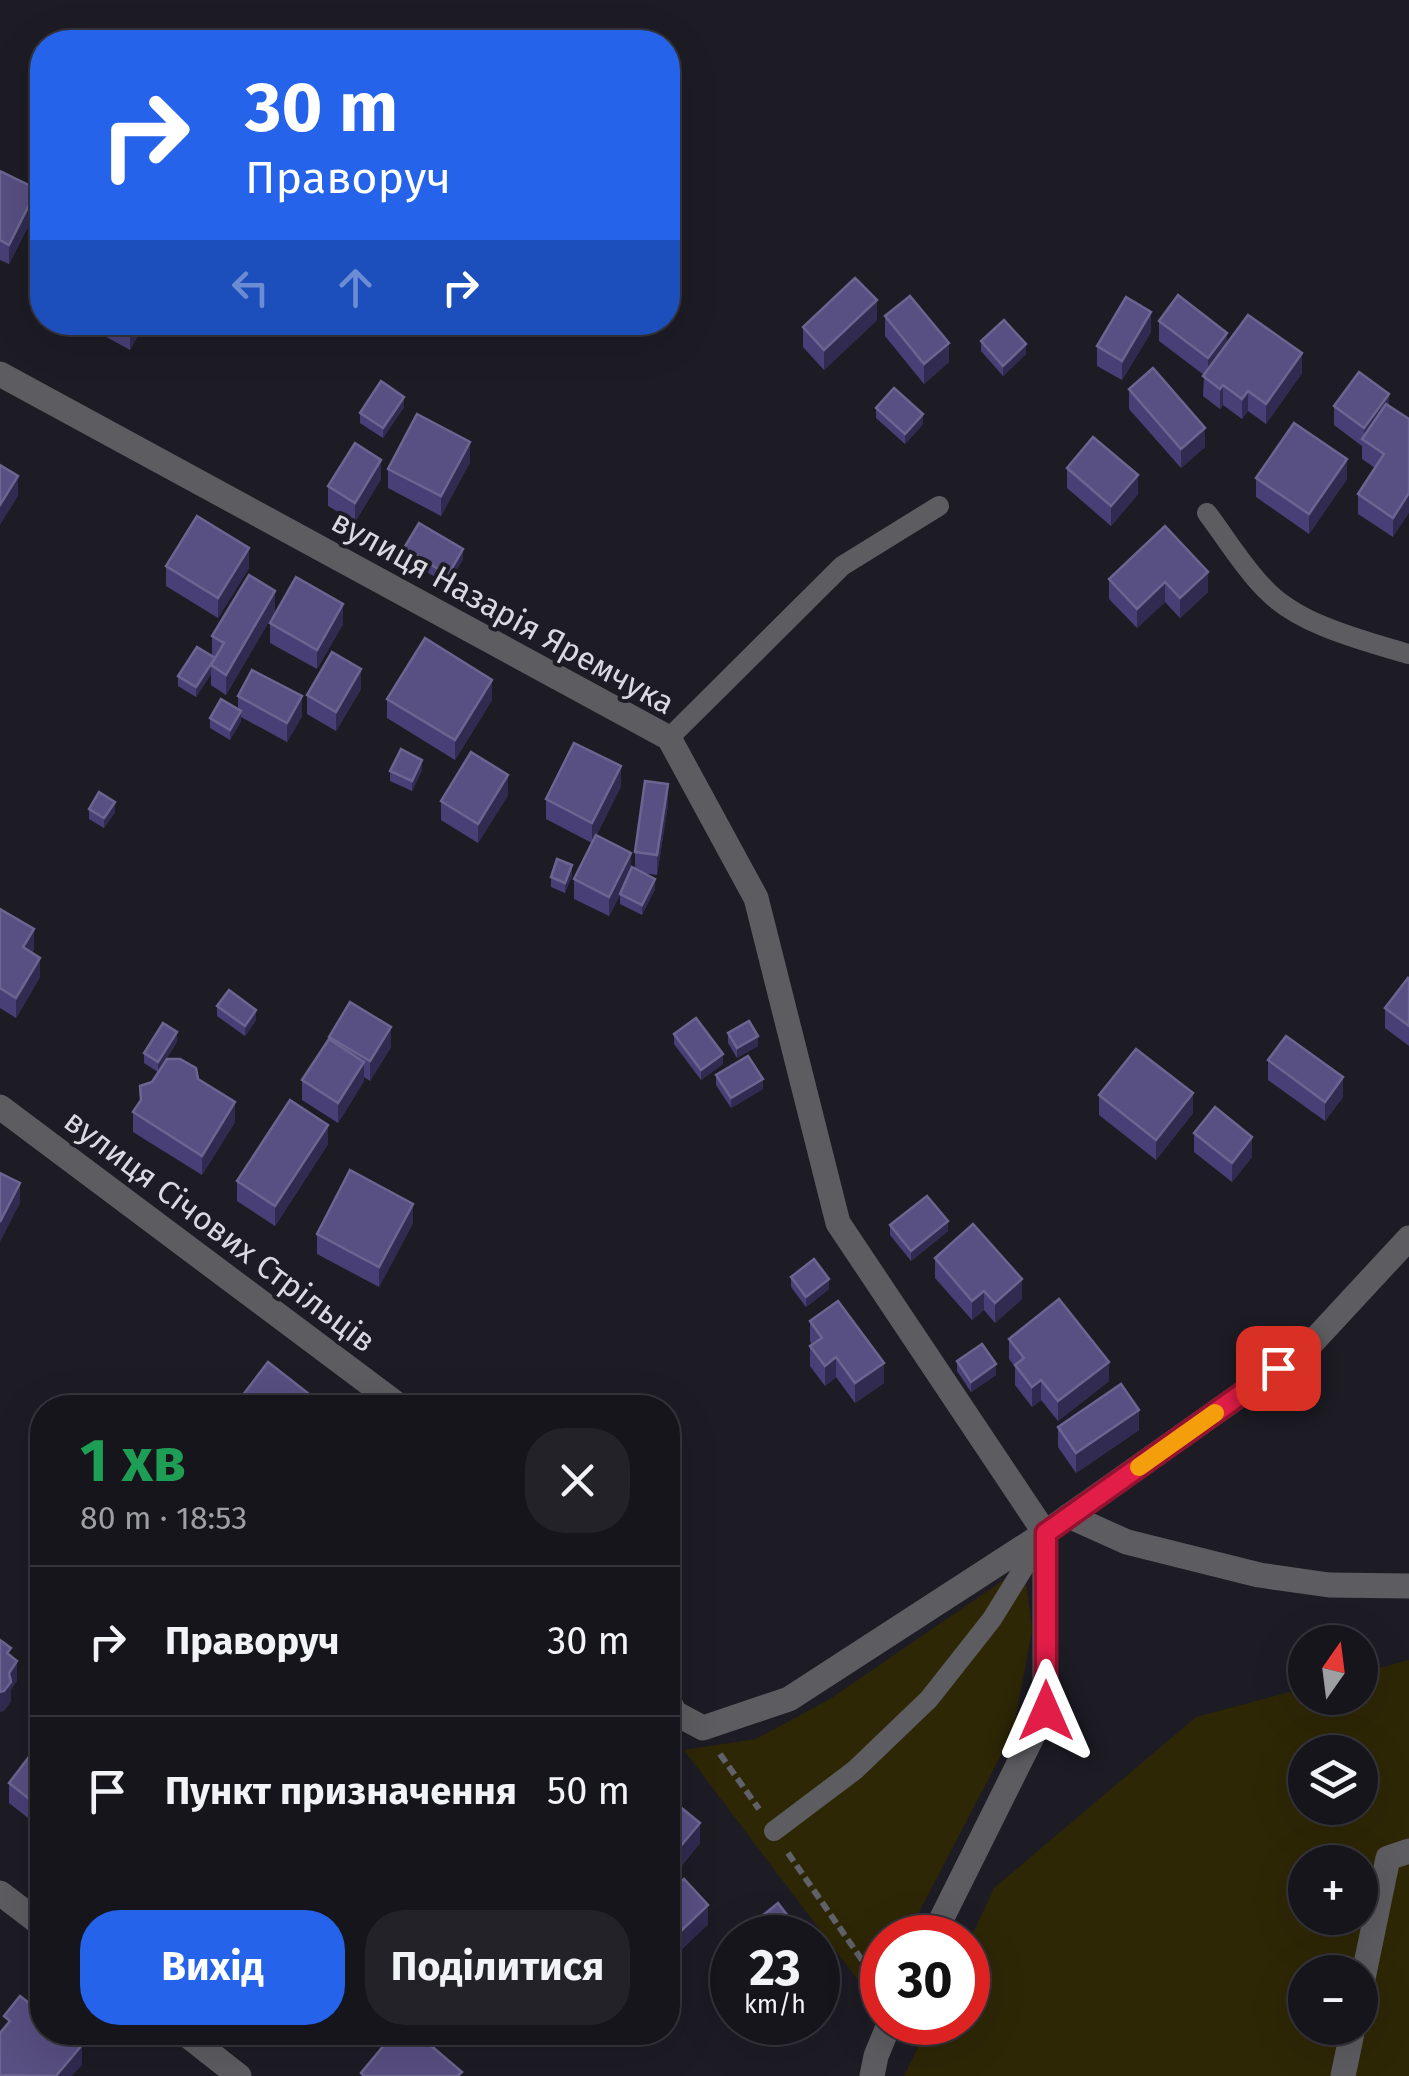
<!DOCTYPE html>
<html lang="uk">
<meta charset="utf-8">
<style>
:root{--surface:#16151c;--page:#232229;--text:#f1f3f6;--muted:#9e9fa3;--line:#35343b;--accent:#2563eb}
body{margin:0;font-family:"Fira Sans",sans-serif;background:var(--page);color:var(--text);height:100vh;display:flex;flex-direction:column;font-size:38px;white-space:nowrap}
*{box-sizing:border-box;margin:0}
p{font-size:32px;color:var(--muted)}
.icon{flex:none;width:55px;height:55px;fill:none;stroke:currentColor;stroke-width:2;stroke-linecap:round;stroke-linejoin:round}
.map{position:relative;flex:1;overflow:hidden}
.sheet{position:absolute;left:30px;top:1395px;width:650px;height:650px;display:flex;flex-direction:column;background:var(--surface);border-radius:40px;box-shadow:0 10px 40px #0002,0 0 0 2px var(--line)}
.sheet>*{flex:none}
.hud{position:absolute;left:30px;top:30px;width:650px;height:305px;border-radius:40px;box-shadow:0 10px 40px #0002,0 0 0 2px var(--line);background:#2563eb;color:#fff;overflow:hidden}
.needle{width:65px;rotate:14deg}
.tools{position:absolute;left:1288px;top:1625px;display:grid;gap:20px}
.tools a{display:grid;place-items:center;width:90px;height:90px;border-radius:50%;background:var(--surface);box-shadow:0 10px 40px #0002,0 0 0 2px var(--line);font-size:50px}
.speed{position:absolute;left:710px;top:1915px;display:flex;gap:20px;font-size:50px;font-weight:700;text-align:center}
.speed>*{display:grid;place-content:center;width:130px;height:130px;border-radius:50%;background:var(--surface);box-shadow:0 10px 40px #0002,0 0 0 2px var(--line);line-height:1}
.speed small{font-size:25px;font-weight:400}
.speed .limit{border:15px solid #d22;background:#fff;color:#111}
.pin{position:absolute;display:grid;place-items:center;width:85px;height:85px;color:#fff;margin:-42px;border-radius:20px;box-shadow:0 5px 15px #0006}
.me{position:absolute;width:110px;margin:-55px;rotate:0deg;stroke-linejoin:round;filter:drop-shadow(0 0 8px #0008)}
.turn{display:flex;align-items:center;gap:35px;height:210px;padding:0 50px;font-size:45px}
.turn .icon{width:130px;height:130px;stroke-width:2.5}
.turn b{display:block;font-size:70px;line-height:85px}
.lanes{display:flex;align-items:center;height:95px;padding:0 50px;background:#0003;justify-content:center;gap:50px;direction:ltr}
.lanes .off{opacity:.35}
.round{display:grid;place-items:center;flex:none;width:105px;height:105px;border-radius:40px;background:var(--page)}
.summary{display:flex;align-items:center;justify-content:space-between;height:170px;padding:0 50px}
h1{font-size:60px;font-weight:700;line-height:75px;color:#1e9e55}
.button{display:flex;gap:20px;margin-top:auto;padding:20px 50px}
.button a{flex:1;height:115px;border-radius:40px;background:var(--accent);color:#fff;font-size:40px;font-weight:700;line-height:115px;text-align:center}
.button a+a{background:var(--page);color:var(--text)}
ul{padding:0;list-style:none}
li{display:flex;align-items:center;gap:30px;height:150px;padding:0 50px;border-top:2px solid var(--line)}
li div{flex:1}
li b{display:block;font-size:38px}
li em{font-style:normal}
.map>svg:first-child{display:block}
.green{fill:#2e2706;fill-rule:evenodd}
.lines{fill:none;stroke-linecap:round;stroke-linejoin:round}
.path{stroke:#616169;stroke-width:6;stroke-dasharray:10 5;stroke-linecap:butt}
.lane{stroke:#5d5d61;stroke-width:20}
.street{stroke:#5d5d61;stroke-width:25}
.wall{fill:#493f77}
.shaded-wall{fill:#312a51}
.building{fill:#584f82;stroke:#6c6591;stroke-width:2.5}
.route-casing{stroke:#92132f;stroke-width:25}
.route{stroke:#e11d48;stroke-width:18}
.slow{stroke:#f59e0b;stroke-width:18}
.labels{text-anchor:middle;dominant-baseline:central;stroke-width:8;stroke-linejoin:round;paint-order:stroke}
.street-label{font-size:32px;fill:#d9d9df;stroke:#1d1c25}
</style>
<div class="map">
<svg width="1409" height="2076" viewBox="0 0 1409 2076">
<rect width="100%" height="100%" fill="#1d1c25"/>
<g class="green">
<polygon points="1008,1577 1026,1582 1032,1630 1013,1732 906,1937 882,1938 882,1982 873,2000 684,1750 756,1739 830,1699"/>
<path d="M 1409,1660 L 1409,2076 L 904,2076 L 930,2023 L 968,2022 L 968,1944 L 994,1888 L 1196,1717 L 1305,1688 L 1305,1698 L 1360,1698 L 1360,1673 ZM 1305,1752 L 1360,1752 L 1360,1808 L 1305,1808 ZM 1305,1862 L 1360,1862 L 1360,1918 L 1305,1918 ZM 1305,1972 L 1360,1972 L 1360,2028 L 1305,2028 Z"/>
</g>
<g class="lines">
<g class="path">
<polyline points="720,1754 759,1809"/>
<polyline points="788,1853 882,1989"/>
</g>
<g class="lane">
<path d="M 1207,513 C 1226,538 1243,567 1265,589 C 1299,625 1362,640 1408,654"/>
<polyline points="669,738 842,566 939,506"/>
<polyline points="774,1831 855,1770 929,1699 992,1619 1044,1535"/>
</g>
<g class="street">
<polyline points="0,374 669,738 756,898 838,1223 1045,1533 789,1699 703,1728 675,1713 668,1700"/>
<polyline points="0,1107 402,1408"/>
<polyline points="1069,1516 1127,1542 1259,1575 1329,1585 1409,1586"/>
<polyline points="0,1893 42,1925"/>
<polyline points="932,1938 1045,1711 1045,1533 1308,1347 1409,1238"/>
<polyline points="1360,1993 1388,1858 1409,1851"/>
<polyline points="183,2032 239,2076"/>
<polyline points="872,2076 876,2056 890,2022"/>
<polyline points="1343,2076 1353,2028"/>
</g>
</g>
<g class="wall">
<polygon points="0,171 37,209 9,264 0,260"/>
<polygon points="885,316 949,362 924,384 885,336"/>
<polygon points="877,320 824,370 803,347 803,327"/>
<polygon points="1159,321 1302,373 1266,424 1248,411 1242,419 1223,405 1220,409 1203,396 1204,375 1159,341"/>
<polygon points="79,322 145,322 130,350"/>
<polygon points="1151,332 1122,380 1097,366 1097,346"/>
<polygon points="981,341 1026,354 1003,376 981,351"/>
<polygon points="1129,389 1205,447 1181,468 1129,409"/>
<polygon points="1334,406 1389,406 1409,419 1393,537 1358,514 1358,494 1375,468 1362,459 1362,446 1334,425"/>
<polygon points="404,407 383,438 360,423 360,413"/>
<polygon points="876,408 923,424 905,444 876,418"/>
<polygon points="470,462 441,516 388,488 388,469"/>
<polygon points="1067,468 1138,494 1111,526 1067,488"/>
<polygon points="1256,478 1347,479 1309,534 1256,497"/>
<polygon points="381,479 355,522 328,506 328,486"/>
<polygon points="1165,526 1208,592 1180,618 1165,602 1137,628 1109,599 1109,579"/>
<polygon points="404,548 463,559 448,585 404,558"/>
<polygon points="166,566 249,568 218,618 166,586"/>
<polygon points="275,611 226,695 211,685 211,674 196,697 178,686 178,676 212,656 212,636"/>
<polygon points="270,623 343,624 317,669 270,643"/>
<polygon points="361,689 336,731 307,714 307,695"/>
<polygon points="238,696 302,716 287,742 241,717 241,721 230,740 210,728 210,718 238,710"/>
<polygon points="387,699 492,700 455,760 387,718"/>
<polygon points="422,770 412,791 390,781 390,771"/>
<polygon points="621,786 596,836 631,870 635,868 635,852 668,804 657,875 643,873 655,889 642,915 620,904 620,895 609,916 574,899 574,879 592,843 546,819 546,799"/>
<polygon points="508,795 478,843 441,820 441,801"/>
<polygon points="89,809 115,812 104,828 89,819"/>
<polygon points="572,875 565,893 551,887 551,877"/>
<polygon points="0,909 34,949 32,953 40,977 16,1018 0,1008"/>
<polygon points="1409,979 1409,1046 1385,1028 1385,1008"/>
<polygon points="217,1006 256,1020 245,1036 217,1016"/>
<polygon points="728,1033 758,1046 737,1058 728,1043"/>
<polygon points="674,1034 723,1064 701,1080 674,1044"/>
<polygon points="329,1037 391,1047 370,1081 364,1077 364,1081 338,1123 302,1100 302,1080"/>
<polygon points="177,1042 158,1072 144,1063 144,1053"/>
<polygon points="1268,1060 1343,1097 1325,1121 1268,1080"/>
<polygon points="716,1075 763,1089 731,1108 716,1085"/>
<polygon points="198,1079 235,1122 202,1175 133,1132 133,1112 140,1101 140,1086"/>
<polygon points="1099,1095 1193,1113 1156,1160 1099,1115"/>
<polygon points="1194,1133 1252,1157 1232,1182 1194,1152"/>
<polygon points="328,1144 275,1226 237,1201 237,1181"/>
<polygon points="413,1223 379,1287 317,1254 317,1234"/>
<polygon points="890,1225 948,1231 911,1261 890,1235"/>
<polygon points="935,1258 1022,1299 995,1323 984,1310 972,1320 935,1278"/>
<polygon points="791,1277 829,1289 806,1307 791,1287"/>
<polygon points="810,1321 884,1383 855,1403 836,1377 825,1386 810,1366 810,1346 812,1345 810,1341"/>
<polygon points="1009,1339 1109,1381 1058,1421 1041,1400 1032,1407 1015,1385 1015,1367 1009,1359"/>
<polygon points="957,1361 996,1375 971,1392 957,1371"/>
<polygon points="1058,1427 1139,1430 1076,1473 1058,1447"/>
<polygon points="42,1740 42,1829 9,1803 9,1783"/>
<polygon points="668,1797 700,1843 673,1876 708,1924 679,1952 668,1941"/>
<polygon points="732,1939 732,1985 720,1969 720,1949"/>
</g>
<g class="shaded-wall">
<polygon points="37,189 37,209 9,264 9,245"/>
<polygon points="877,300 877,320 824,370 824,350"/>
<polygon points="1151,312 1151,332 1122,380 1122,361"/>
<polygon points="135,322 145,322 130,350 130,331"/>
<polygon points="1227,333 1227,353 1208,378 1208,358"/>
<polygon points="949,343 949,362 924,384 924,364"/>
<polygon points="1026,344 1026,354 1003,376 1003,366"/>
<polygon points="1302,353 1302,373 1266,424 1266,404"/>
<polygon points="1223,385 1223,405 1220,409 1220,389"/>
<polygon points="1248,391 1248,411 1242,419 1242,399"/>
<polygon points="1389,394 1389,414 1364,440 1364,428"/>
<polygon points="404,397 404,407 383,438 383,428"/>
<polygon points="923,414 923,424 905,444 905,434"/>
<polygon points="1205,428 1205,447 1181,468 1181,449"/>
<polygon points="470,442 470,462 441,516 441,496"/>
<polygon points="1347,459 1347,479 1309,534 1309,514"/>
<polygon points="381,460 381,479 355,522 355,503"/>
<polygon points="1138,475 1138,494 1111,526 1111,506"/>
<polygon points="18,476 18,496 0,525 0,505"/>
<polygon points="1409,493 1409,513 1393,537 1393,518"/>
<polygon points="249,548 249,568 218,618 218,598"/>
<polygon points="463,549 463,559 448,585 448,575"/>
<polygon points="1208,572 1208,592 1180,618 1180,598"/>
<polygon points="1165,582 1165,602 1137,628 1137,609"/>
<polygon points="275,591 275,611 226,695 226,675"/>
<polygon points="343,604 343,624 317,669 317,650"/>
<polygon points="215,658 211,665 211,674 196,697 196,687"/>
<polygon points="361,669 361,689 336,731 336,712"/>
<polygon points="492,680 492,700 455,760 455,740"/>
<polygon points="302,696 302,716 287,742 287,723"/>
<polygon points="241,711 241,721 230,740 230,730"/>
<polygon points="422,760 422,770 412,791 412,781"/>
<polygon points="621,766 621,786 592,843 592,823"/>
<polygon points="508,775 508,795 478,843 478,824"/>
<polygon points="668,784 668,804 657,875 657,855"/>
<polygon points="115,802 115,812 104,828 104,818"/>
<polygon points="631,853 631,873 609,916 609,897"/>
<polygon points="572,865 572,875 565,893 565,883"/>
<polygon points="655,879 655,889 642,915 642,905"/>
<polygon points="34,929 34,949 23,967 23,947"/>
<polygon points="40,958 40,977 16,1018 16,998"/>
<polygon points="256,1010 256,1020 245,1036 245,1026"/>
<polygon points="391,1027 391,1047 370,1081 370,1061"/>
<polygon points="177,1032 177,1042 158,1072 158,1062"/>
<polygon points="758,1036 758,1046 737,1058 737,1048"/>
<polygon points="723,1054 723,1064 701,1080 701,1070"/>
<polygon points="364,1062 364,1081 338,1123 338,1103"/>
<polygon points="1343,1077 1343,1097 1325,1121 1325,1102"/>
<polygon points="763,1079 763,1089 731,1108 731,1098"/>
<polygon points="1193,1093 1193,1113 1156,1160 1156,1140"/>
<polygon points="235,1102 235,1122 202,1175 202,1156"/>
<polygon points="328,1125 328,1144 275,1226 275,1206"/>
<polygon points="1252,1137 1252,1157 1232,1182 1232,1163"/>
<polygon points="20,1183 20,1203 0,1242 0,1222"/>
<polygon points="413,1204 413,1223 379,1287 379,1267"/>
<polygon points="948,1221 948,1231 911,1261 911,1251"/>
<polygon points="829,1279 829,1289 806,1307 806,1297"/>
<polygon points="1022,1279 1022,1299 995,1323 995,1303"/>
<polygon points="984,1291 984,1310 972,1320 972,1301"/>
<polygon points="836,1357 836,1377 825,1386 825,1366"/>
<polygon points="1109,1362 1109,1381 1058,1421 1058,1401"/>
<polygon points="884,1363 884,1383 855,1403 855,1383"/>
<polygon points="996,1364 996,1375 971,1392 971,1382"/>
<polygon points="1041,1380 1041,1400 1032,1407 1032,1387"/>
<polygon points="1139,1410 1139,1430 1076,1473 1076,1453"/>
<polygon points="17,1661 17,1681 11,1690 11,1702 4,1711 0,1712 0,1692 9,1673"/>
<polygon points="700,1823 700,1843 669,1880 669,1860"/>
<polygon points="708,1905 708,1924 679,1952 679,1933"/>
<polygon points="82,2045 82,2065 72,2076 56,2076"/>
</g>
<g class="building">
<polygon points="0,171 37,189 9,245 0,240"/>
<polygon points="855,278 877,300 824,350 803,327"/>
<polygon points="1178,295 1227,333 1208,358 1159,321"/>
<polygon points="910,296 949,343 924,364 885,316"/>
<polygon points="1126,297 1151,312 1122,361 1097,346"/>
<polygon points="1248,315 1302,353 1266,404 1248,391 1242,399 1223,385 1220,389 1203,376"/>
<polygon points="1004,320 1026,344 1003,366 981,341"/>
<polygon points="115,322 135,322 130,331"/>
<polygon points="1153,368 1205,428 1181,449 1129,389"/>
<polygon points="1359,372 1389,394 1364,428 1334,406"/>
<polygon points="381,381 404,397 383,428 360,413"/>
<polygon points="894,388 923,414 905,434 876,408"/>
<polygon points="1386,404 1409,419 1409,493 1393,518 1358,494 1384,454 1362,439"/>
<polygon points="417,414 470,442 441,496 388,469"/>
<polygon points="1294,423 1347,459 1309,514 1256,478"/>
<polygon points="1093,437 1138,475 1111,506 1067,468"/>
<polygon points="355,443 381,460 355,503 328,486"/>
<polygon points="0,465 18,476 0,505"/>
<polygon points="197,516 249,548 218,598 166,566"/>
<polygon points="419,523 463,549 448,575 404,548"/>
<polygon points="1165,526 1208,572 1180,598 1165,582 1137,609 1109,579"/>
<polygon points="249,575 275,591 226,675 211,665 224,643 212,636"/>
<polygon points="296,577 343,604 317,650 270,623"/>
<polygon points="425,638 492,680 455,740 387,699"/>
<polygon points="197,647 215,658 196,687 178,676"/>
<polygon points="332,652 361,669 336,712 307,695"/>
<polygon points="252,670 302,696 287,723 238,696"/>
<polygon points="221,699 241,711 230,730 210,718"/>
<polygon points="574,743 621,766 592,823 546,799"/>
<polygon points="401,749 422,760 412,781 390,771"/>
<polygon points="471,752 508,775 478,824 441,801"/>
<polygon points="645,781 668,784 657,855 635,852"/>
<polygon points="99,792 115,802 104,818 89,809"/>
<polygon points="596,835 631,853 609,897 574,879"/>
<polygon points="557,859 572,865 565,883 551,877"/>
<polygon points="632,867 655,879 642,905 620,894"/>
<polygon points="0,909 34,929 23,947 40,958 16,998 0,988"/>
<polygon points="1408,978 1409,979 1409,1026 1385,1008"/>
<polygon points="229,990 256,1010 245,1026 217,1006"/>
<polygon points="350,1002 391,1027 370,1061 329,1037"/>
<polygon points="696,1018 723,1054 701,1070 674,1034"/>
<polygon points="749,1021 758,1036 737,1048 728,1033"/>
<polygon points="163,1023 177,1032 158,1062 144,1053"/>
<polygon points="1286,1036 1343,1077 1325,1102 1268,1060"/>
<polygon points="329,1039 364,1062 338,1103 302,1080"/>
<polygon points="1136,1049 1193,1093 1156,1140 1099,1095"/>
<polygon points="748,1056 763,1079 731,1098 716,1075"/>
<polygon points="167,1059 180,1059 196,1068 198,1079 235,1102 202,1156 133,1112 141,1100 140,1086 152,1082"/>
<polygon points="290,1100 328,1125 275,1206 237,1181"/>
<polygon points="1215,1107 1252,1137 1232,1163 1194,1133"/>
<polygon points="350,1170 413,1204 379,1267 317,1234"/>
<polygon points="0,1173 20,1183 0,1222"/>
<polygon points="927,1196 948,1221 911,1251 890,1225"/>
<polygon points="973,1224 1022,1279 995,1303 984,1291 972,1301 935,1258"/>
<polygon points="814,1259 829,1279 806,1297 791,1277"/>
<polygon points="1059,1299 1109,1362 1058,1401 1041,1380 1032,1387 1015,1365 1024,1358 1009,1339"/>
<polygon points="838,1301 884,1363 855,1383 836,1357 825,1366 810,1346 822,1338 810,1321"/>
<polygon points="982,1344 996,1364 971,1382 957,1361"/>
<polygon points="268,1362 318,1401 314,1408 241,1408 236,1404"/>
<polygon points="1121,1384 1139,1410 1076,1453 1058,1427"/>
<polygon points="0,1640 11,1648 7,1653 17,1661 9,1673 11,1682 4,1691 0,1692"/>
<polygon points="42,1740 42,1809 9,1783"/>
<polygon points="668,1797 700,1823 669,1860 668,1859"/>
<polygon points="671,1874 679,1883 684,1879 708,1905 679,1933 668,1921 668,1878"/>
<polygon points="778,1903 803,1936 801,1938 735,1938"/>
<polygon points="732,1939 732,1965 720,1949"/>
<polygon points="20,1996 42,2013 42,2032 66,2032 82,2045 56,2076 0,2075 0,2033 10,2021 4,2016"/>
<polygon points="395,2032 415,2032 462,2072 458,2076 364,2076 361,2073"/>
</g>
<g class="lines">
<g class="route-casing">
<polyline id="route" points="1046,1711 1046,1533 1278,1368"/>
</g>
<use href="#route" class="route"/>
<polyline class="slow" points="1139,1467 1215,1413"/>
</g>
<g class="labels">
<g class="street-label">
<text transform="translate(503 612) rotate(29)">вулиця Назарія Яремчука</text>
<text transform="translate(220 1231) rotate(37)">вулиця Січових Стрільців</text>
</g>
</g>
</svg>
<div class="tools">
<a><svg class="needle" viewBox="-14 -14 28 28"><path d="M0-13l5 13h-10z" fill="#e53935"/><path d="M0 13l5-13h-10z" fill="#9e9fa3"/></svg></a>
<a><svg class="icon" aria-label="layers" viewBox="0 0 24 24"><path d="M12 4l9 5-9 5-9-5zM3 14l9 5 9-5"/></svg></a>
<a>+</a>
<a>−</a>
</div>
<div class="speed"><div>23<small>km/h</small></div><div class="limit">30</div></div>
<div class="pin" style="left:1278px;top:1368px;background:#d93025"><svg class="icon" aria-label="arrive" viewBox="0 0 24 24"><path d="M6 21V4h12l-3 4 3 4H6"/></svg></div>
<svg class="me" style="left:1046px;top:1711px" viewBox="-20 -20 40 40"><path d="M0-17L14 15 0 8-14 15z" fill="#e11d48" stroke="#fff" stroke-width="4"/></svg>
<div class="hud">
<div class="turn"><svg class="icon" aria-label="right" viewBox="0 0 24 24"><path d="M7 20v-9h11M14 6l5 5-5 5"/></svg><div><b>30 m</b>Праворуч</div></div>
<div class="lanes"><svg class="icon off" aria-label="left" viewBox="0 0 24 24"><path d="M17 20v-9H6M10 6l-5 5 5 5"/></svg><svg class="icon off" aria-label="ahead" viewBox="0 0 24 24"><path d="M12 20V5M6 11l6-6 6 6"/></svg><svg class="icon" aria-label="right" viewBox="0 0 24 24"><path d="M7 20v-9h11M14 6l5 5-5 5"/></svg></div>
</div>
<section class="sheet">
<div class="summary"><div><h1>1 хв</h1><p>80 m · 18:53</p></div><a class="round"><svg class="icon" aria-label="close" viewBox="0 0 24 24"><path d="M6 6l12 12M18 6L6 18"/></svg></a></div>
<ul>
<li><svg class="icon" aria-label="right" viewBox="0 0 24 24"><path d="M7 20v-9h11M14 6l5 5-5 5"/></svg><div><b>Праворуч</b></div><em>30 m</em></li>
<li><svg class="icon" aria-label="arrive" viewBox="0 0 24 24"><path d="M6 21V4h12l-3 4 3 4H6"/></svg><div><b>Пункт призначення</b></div><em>50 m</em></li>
</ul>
<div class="button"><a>Вихід</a><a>Поділитися</a></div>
</section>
</div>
